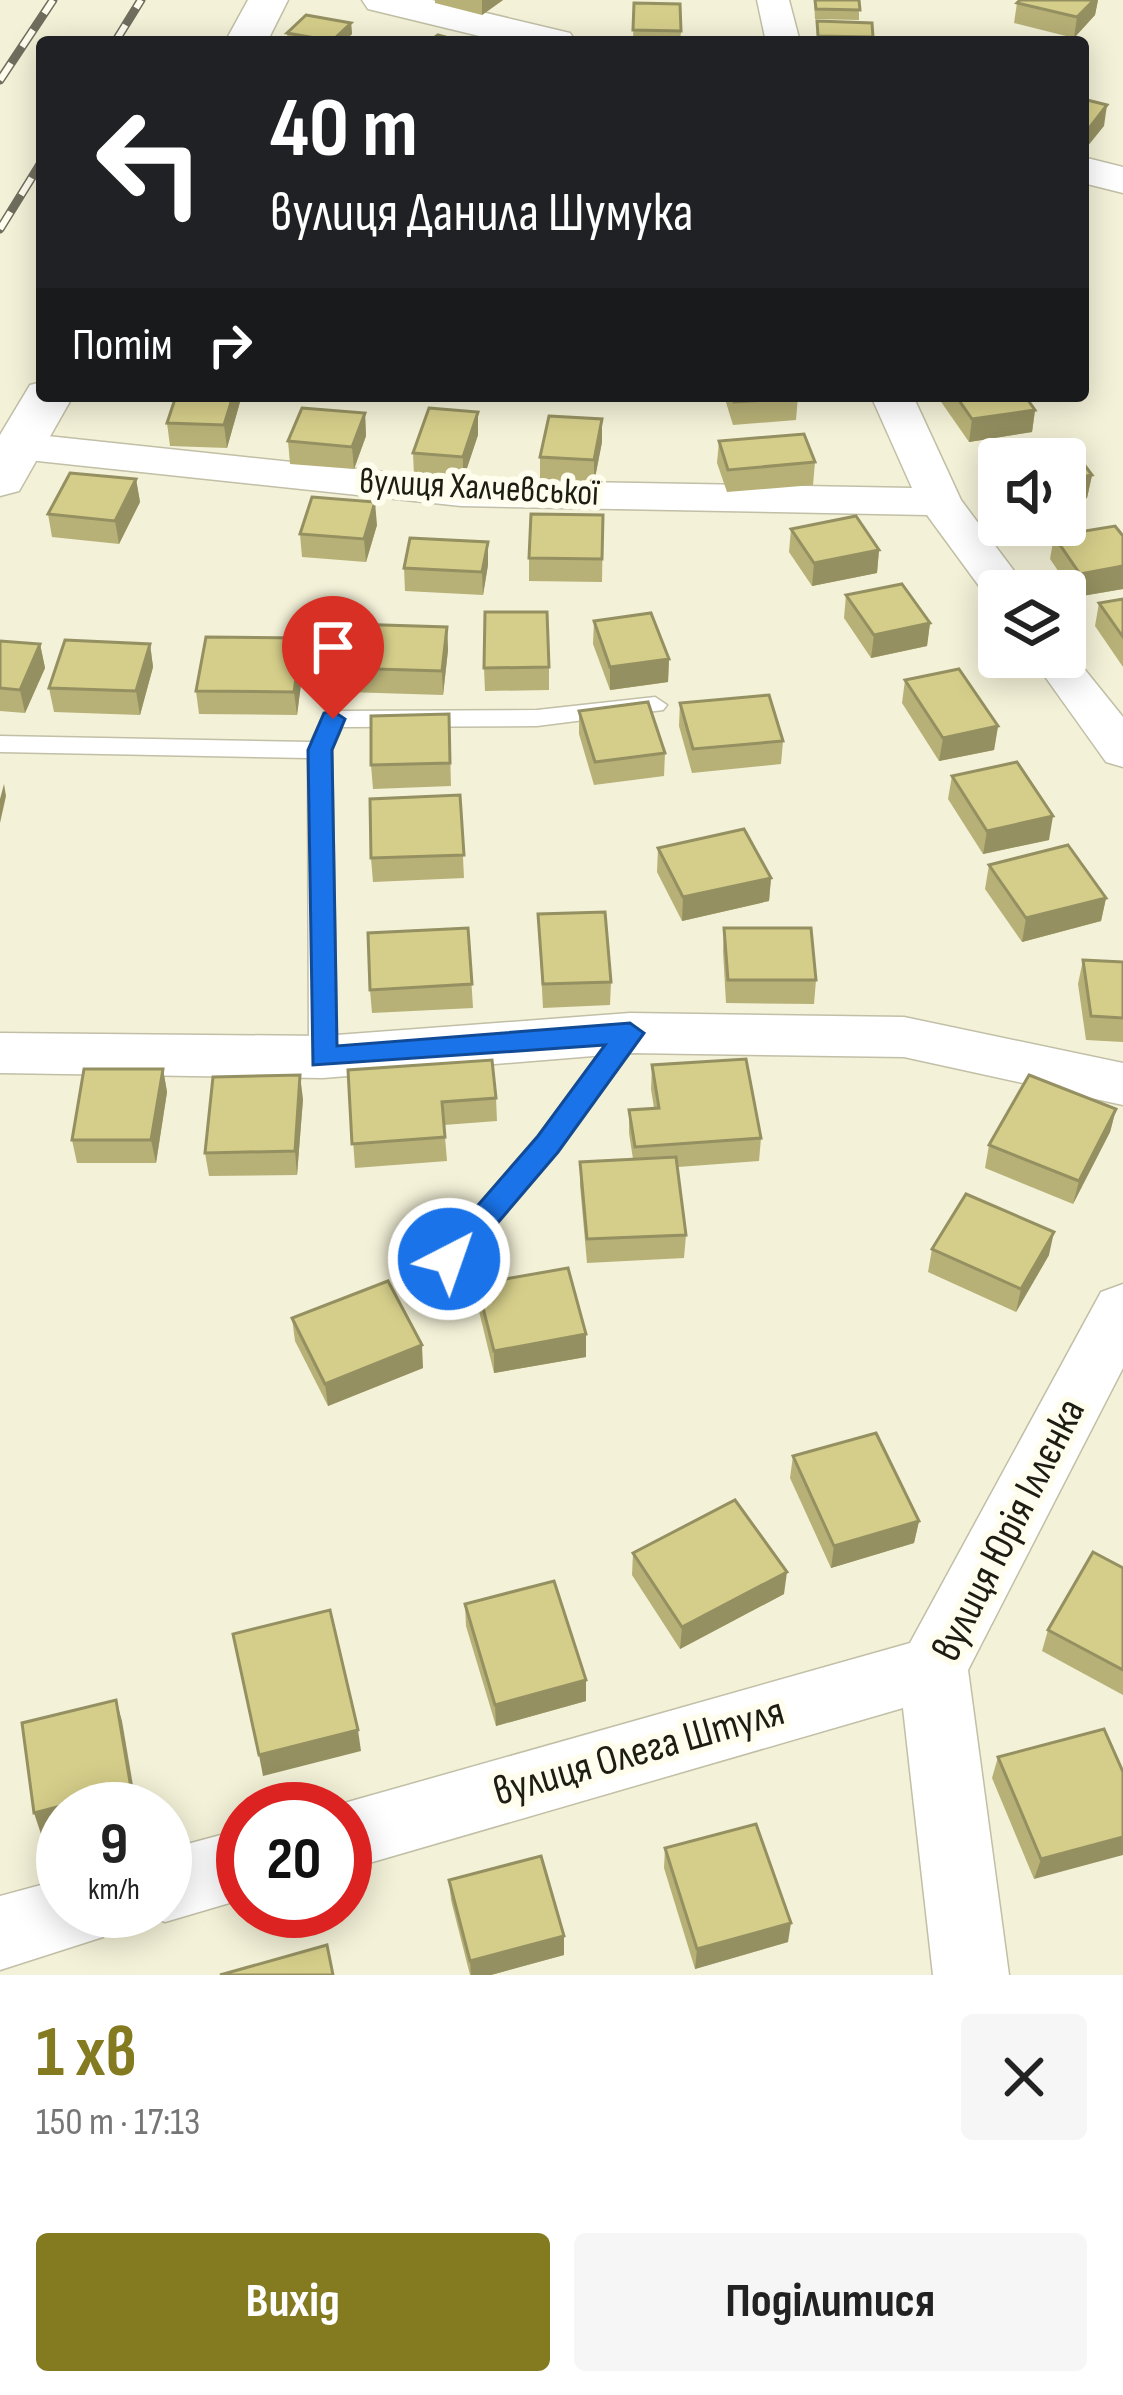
<!DOCTYPE html>
<html lang="uk">
<meta charset="utf-8">
<style>
:root{--surface:#fff;--page:#f6f6f6;--text:#222;--muted:#767676;--accent:#847b21}
body{margin:0;font-family:"Sofia Sans Condensed",sans-serif;background:var(--page);color:var(--text);height:100vh;display:flex;flex-direction:column;font-size:45px;white-space:nowrap}
*{box-sizing:border-box;margin:0}
p{font-size:39px;color:var(--muted)}
.icon{flex:none;width:66px;height:66px;fill:none;stroke:currentColor;stroke-width:2;stroke-linecap:round;stroke-linejoin:round}
.map{position:relative;height:1975px;overflow:hidden}
.drawer{display:flex;flex-direction:column;background:var(--surface);flex:1}
.drawer>*{flex:none}
.top-card{position:absolute;left:36px;top:36px;width:1053px;height:366px;border-radius:12px;box-shadow:0 6px 30px #0003;background:#202124;color:#fff;overflow:hidden}
.buttons{position:absolute;left:978px;top:438px;display:grid;gap:24px}
.buttons a{display:grid;place-items:center;width:108px;height:108px;border-radius:12px;background:var(--surface);box-shadow:0 6px 30px #0003;font-size:60px}
.speed{position:absolute;left:36px;top:1782px;display:flex;gap:24px;font-size:60px;font-weight:700;text-align:center}
.speed>*{display:grid;place-content:center;width:156px;height:156px;border-radius:50%;background:var(--surface);box-shadow:0 6px 30px #0003;line-height:1}
.speed small{font-size:30px;font-weight:400}
.speed .limit{border:18px solid #d22;background:#fff;color:#111}
.pin{position:absolute;display:grid;place-items:center;width:102px;height:102px;color:#fff;margin:-123px -51px;border-radius:50% 50% 50% 0;rotate:-45deg;box-shadow:0 0 12px #0007}
.pin .icon{rotate:45deg}
.me{position:absolute;width:132px;margin:-66px;rotate:41deg;stroke-linejoin:round;filter:drop-shadow(0 0 9px #0008)}
.turn{display:flex;align-items:center;gap:42px;height:252px;padding:0 36px;font-size:54px}
.turn .icon{width:156px;height:156px;stroke-width:2.5}
.turn b{display:block;font-size:84px;line-height:102px}
.then{display:flex;align-items:center;height:114px;padding:0 36px;background:#0003;gap:24px;font-size:45px}
.round{display:grid;place-items:center;flex:none;width:126px;height:126px;border-radius:12px;background:var(--page)}
.head{display:flex;align-items:center;justify-content:space-between;height:204px;padding:0 36px}
h1{font-size:72px;font-weight:700;line-height:90px;color:var(--accent)}
.button{display:flex;gap:24px;margin-top:auto;padding:24px 36px}
.button a{flex:1;height:138px;border-radius:12px;background:var(--accent);color:#fff;font-size:48px;font-weight:700;line-height:138px;text-align:center}
.button a+a{background:var(--page);color:var(--text)}
.map>svg:first-child{display:block}
.lines{fill:none;stroke-linecap:round;stroke-linejoin:round}
.service-casing{stroke:#c1bfa6;stroke-width:3}
.minor-casing{stroke:#c1bfa6;stroke-width:3}
.tertiary-casing{stroke:#c1bfa6;stroke-width:3}
.service{fill:#fff;fill-rule:evenodd}
.minor{fill:#fff;fill-rule:evenodd}
.tertiary{fill:#fff;fill-rule:evenodd}
.rail-casing{stroke:#6f6e5e;stroke-width:9}
.rail{stroke:#fffeee;stroke-width:6;stroke-dasharray:20;stroke-linecap:butt}
.wall{fill:#b7b177}
.shaded-wall{fill:#959061}
.building{fill:#d5ce8a;stroke:#959061;stroke-width:3}
.route{fill:#1a73e8;stroke:#114b97;stroke-width:3}
.labels{text-anchor:middle;dominant-baseline:central;stroke-width:12;stroke-linejoin:round;paint-order:stroke}
.street-label{font-size:36px;fill:#1e1d14;stroke:#fffeee}
.near-street-label{font-size:42px;fill:#1e1d14;stroke:#fffeee}
</style>
<div class="map">
<svg width="1123" height="1975" viewBox="0 0 1123 1975">
<rect width="100%" height="100%" fill="#f3f1d7"/>
<g class="lines">
<g class="service-casing">
<g id="service">
<polygon points="655,697 667,705 663,710 537,726 342,727 332,750 337,1057 333,1064 313,1064 309,1057 308,758 0,752 0,736 311,742 324,714 333,711 537,710"/>
<polygon points="630,1023 644,1033 558,1152 460,1267 449,1271 438,1267 434,1259 438,1251 538,1136 620,1026"/>
</g>
</g>
<g class="minor-casing">
<g id="minor">
<polygon points="757,0 789,0 800,42 766,42"/>
<polygon points="871,396 913,396 961,500 1029,591 999,591 999,603 990,601 927,515 461,506 19,459 0,449 4,437 19,433 461,480 912,488"/>
<polygon points="1065,645 1123,717 1123,767 1106,762 1031,657 1065,657"/>
<polygon points="630,1013 904,1017 1123,1063 1123,1105 904,1057 630,1053 323,1078 0,1073 0,1033 323,1036"/>
<polygon points="1123,1284 1123,1368 968,1670 1009,1975 933,1975 903,1708 345,1870 345,1809 323,1809 910,1643 1101,1292"/>
<polygon points="243,1829 243,1899 165,1922 139,1911 165,1911 165,1850"/>
<polygon points="63,1879 63,1911 114,1911 103,1937 0,1970 0,1896"/>
</g>
</g>
<g class="tertiary-casing">
<g id="tertiary">
<polygon points="248,0 288,0 267,42 225,42"/>
<polygon points="362,0 432,0 570,33 576,42 504,42 368,9"/>
<polygon points="1083,157 1123,167 1123,193 1083,183"/>
<polygon points="42,382 42,396 73,396 19,491 0,496 0,435 30,385"/>
</g>
</g>
<use href="#service" class="service"/>
<use href="#minor" class="minor"/>
<use href="#tertiary" class="tertiary"/>
<g class="rail-casing">
<g id="rail">
<polyline points="115,42 141,0"/>
<polyline points="0,80 53,0"/>
<polyline points="0,229 42,161"/>
</g>
</g>
<use href="#rail" class="rail"/>
</g>
<g class="wall">
<polygon points="435,0 503,0 482,15 435,3"/>
<polygon points="814,0 859,0 859,20 815,19"/>
<polygon points="1020,0 1098,0 1095,15 1074,38 1014,23 1017,3"/>
<polygon points="634,3 681,31 680,42 633,42"/>
<polygon points="817,21 873,37 873,42 817,42"/>
<polygon points="351,23 352,34 343,42 288,42 287,33"/>
<polygon points="176,396 239,396 240,402 227,448 170,446 167,423"/>
<polygon points="724,396 798,396 796,420 733,425"/>
<polygon points="937,396 1025,396 1035,410 1032,432 969,442"/>
<polygon points="365,413 366,436 354,469 290,464 288,441"/>
<polygon points="602,419 602,442 594,483 540,479 540,457"/>
<polygon points="478,435 463,480 414,475 413,453"/>
<polygon points="719,441 815,462 813,485 727,492 717,463"/>
<polygon points="1067,442 1092,475 1087,498 1065,502 1065,459 999,459 999,491 989,477 992,454"/>
<polygon points="136,479 140,502 119,544 52,537 48,514"/>
<polygon points="603,515 602,582 529,581 529,558"/>
<polygon points="377,525 366,562 302,557 300,534"/>
<polygon points="791,529 879,550 877,573 812,586 789,552"/>
<polygon points="1054,536 1123,536 1123,589 1076,597 1050,559"/>
<polygon points="488,565 483,595 405,591 404,568"/>
<polygon points="846,595 930,623 927,646 871,658 844,618"/>
<polygon points="1123,599 1123,667 1095,626 1099,603"/>
<polygon points="594,621 669,659 668,682 610,690 593,644"/>
<polygon points="447,627 448,650 443,695 346,692 344,668"/>
<polygon points="0,641 40,644 45,668 25,713 0,711"/>
<polygon points="150,644 153,667 140,715 54,712 49,688"/>
<polygon points="304,661 297,715 199,714 196,691"/>
<polygon points="549,667 549,690 485,691 484,668"/>
<polygon points="905,680 998,726 994,750 939,761 902,703"/>
<polygon points="680,703 783,741 781,764 692,773 679,726"/>
<polygon points="579,711 665,753 664,776 594,785 579,734"/>
<polygon points="449,714 451,786 373,789 371,765"/>
<polygon points="952,776 1049,840 983,854 948,799"/>
<polygon points="460,795 464,878 373,882 371,858"/>
<polygon points="658,848 771,878 769,901 682,921 657,872"/>
<polygon points="989,865 1106,898 1101,921 1022,942 985,889"/>
<polygon points="538,914 611,982 610,1005 543,1008"/>
<polygon points="468,928 473,1008 372,1013 370,990"/>
<polygon points="724,928 816,980 814,1004 726,1003 723,951"/>
<polygon points="1083,960 1123,962 1123,1042 1086,1040 1078,984"/>
<polygon points="652,1065 761,1138 759,1161 678,1167 686,1235 684,1258 587,1263 580,1185 580,1162 633,1159 629,1133 629,1110 654,1108 651,1089"/>
<polygon points="163,1069 167,1092 156,1163 77,1163 72,1140"/>
<polygon points="348,1070 496,1098 497,1121 444,1125 447,1161 355,1168"/>
<polygon points="303,1099 297,1175 209,1176 205,1153"/>
<polygon points="1116,1109 1110,1132 1073,1204 985,1168 989,1145"/>
<polygon points="932,1249 1049,1255 1016,1312 928,1272"/>
<polygon points="477,1284 586,1334 586,1357 494,1373 478,1307"/>
<polygon points="292,1318 423,1368 328,1406 295,1341"/>
<polygon points="793,1456 919,1521 914,1543 831,1568 790,1478"/>
<polygon points="633,1553 784,1594 680,1649 632,1575"/>
<polygon points="1123,1568 1123,1695 1042,1651 1048,1630"/>
<polygon points="465,1604 586,1680 586,1701 496,1726 466,1626"/>
<polygon points="1104,1729 1034,1879 992,1778 998,1757"/>
<polygon points="665,1848 788,1942 695,1969 664,1868"/>
<polygon points="449,1880 564,1936 564,1955 491,1975 470,1975 451,1900"/>
</g>
<g class="shaded-wall">
<polygon points="482,0 503,0 482,15"/>
<polygon points="1094,0 1098,0 1095,15 1074,38 1077,17"/>
<polygon points="351,23 352,34 343,42 332,42"/>
<polygon points="1107,105 1104,126 1083,152 1087,131"/>
<polygon points="233,396 239,396 240,402 227,448 224,425"/>
<polygon points="1035,410 1032,432 969,442 972,419"/>
<polygon points="478,412 478,435 463,480 463,457"/>
<polygon points="365,413 366,436 354,469 352,447"/>
<polygon points="602,419 602,442 594,483 594,460"/>
<polygon points="1092,475 1087,498 1065,502 1065,480"/>
<polygon points="136,479 140,502 119,544 115,521"/>
<polygon points="375,502 377,525 366,562 364,539"/>
<polygon points="488,542 488,565 483,595 482,572"/>
<polygon points="879,550 877,573 812,586 814,563"/>
<polygon points="1123,566 1123,589 1076,597 1080,574"/>
<polygon points="930,623 927,646 871,658 874,635"/>
<polygon points="447,627 448,650 443,695 442,671"/>
<polygon points="302,638 304,661 297,715 294,692"/>
<polygon points="40,644 45,668 25,713 20,690"/>
<polygon points="150,644 153,667 140,715 136,691"/>
<polygon points="669,659 668,682 610,690 610,667"/>
<polygon points="998,726 994,750 939,761 943,738"/>
<polygon points="4,784 6,796 0,823 0,799"/>
<polygon points="1053,816 1049,840 983,854 987,831"/>
<polygon points="771,878 769,901 682,921 683,897"/>
<polygon points="1106,898 1101,921 1022,942 1026,918"/>
<polygon points="163,1069 167,1092 156,1163 151,1140"/>
<polygon points="300,1075 303,1099 297,1175 295,1151"/>
<polygon points="1116,1109 1110,1132 1073,1204 1079,1181"/>
<polygon points="1054,1232 1049,1255 1016,1312 1021,1289"/>
<polygon points="586,1334 586,1357 494,1373 494,1351"/>
<polygon points="422,1345 423,1368 328,1406 325,1384"/>
<polygon points="919,1521 914,1543 831,1568 834,1546"/>
<polygon points="787,1572 784,1594 680,1649 682,1627"/>
<polygon points="586,1680 586,1701 496,1726 495,1705"/>
<polygon points="116,1700 122,1721 137,1809 63,1809 63,1828 41,1834 34,1813"/>
<polygon points="358,1730 361,1751 263,1776 259,1755"/>
<polygon points="1123,1837 1123,1855 1034,1879 1041,1859"/>
<polygon points="791,1923 788,1942 695,1969 697,1949"/>
<polygon points="564,1936 564,1955 491,1975 471,1975 470,1961"/>
</g>
<g class="building">
<polygon points="815,0 859,0 860,10 816,9"/>
<polygon points="1020,0 1094,0 1077,17 1017,3"/>
<polygon points="634,3 680,4 681,31 633,30"/>
<polygon points="306,15 351,23 332,41 287,33"/>
<polygon points="817,21 872,23 873,37 818,36"/>
<polygon points="438,35 463,42 428,42"/>
<polygon points="1083,99 1107,105 1087,131 1083,130"/>
<polygon points="176,396 233,396 224,425 167,423"/>
<polygon points="732,396 798,396 798,398 734,402"/>
<polygon points="956,396 1025,396 1035,410 972,419"/>
<polygon points="302,408 365,413 352,447 288,441"/>
<polygon points="429,408 478,412 463,457 413,453"/>
<polygon points="549,416 602,419 594,460 540,457"/>
<polygon points="804,434 815,462 728,470 719,441"/>
<polygon points="1067,442 1092,475 1065,480 1065,459 999,459 999,464 992,454"/>
<polygon points="70,473 136,479 115,521 48,514"/>
<polygon points="312,497 375,502 364,539 300,534"/>
<polygon points="531,514 603,515 602,559 529,558"/>
<polygon points="856,516 879,550 814,563 791,529"/>
<polygon points="1115,526 1123,536 1123,566 1080,574 1054,536"/>
<polygon points="410,538 488,542 482,572 404,568"/>
<polygon points="902,584 930,623 874,635 846,595"/>
<polygon points="1123,599 1123,637 1099,603"/>
<polygon points="485,612 547,612 549,667 484,668"/>
<polygon points="651,613 669,659 610,667 594,621"/>
<polygon points="351,624 447,627 442,671 344,668"/>
<polygon points="206,637 302,638 294,692 196,691"/>
<polygon points="65,640 150,644 136,691 49,688"/>
<polygon points="0,641 40,644 20,690 0,688"/>
<polygon points="959,669 998,726 943,738 905,680"/>
<polygon points="769,695 783,741 693,749 680,703"/>
<polygon points="648,702 665,753 595,762 579,711"/>
<polygon points="449,714 450,763 371,765 371,716"/>
<polygon points="1017,762 1053,816 987,831 952,776"/>
<polygon points="460,795 464,855 371,858 370,799"/>
<polygon points="744,829 771,878 683,897 658,848"/>
<polygon points="1068,845 1106,898 1026,918 989,865"/>
<polygon points="605,912 611,982 543,984 538,914"/>
<polygon points="468,928 472,984 370,990 368,933"/>
<polygon points="724,928 811,928 816,980 728,980"/>
<polygon points="1083,960 1123,962 1123,1018 1091,1016"/>
<polygon points="746,1059 761,1138 635,1147 629,1110 659,1108 652,1065"/>
<polygon points="492,1060 496,1098 442,1102 445,1137 352,1144 348,1070"/>
<polygon points="84,1069 163,1069 151,1140 72,1140"/>
<polygon points="300,1075 295,1151 205,1153 213,1077"/>
<polygon points="1029,1075 1116,1109 1079,1181 989,1145"/>
<polygon points="676,1157 686,1235 587,1239 580,1162"/>
<polygon points="966,1194 1054,1232 1021,1289 932,1249"/>
<polygon points="568,1268 586,1334 494,1351 477,1284"/>
<polygon points="388,1281 422,1345 325,1384 292,1318"/>
<polygon points="876,1433 919,1521 834,1546 793,1456"/>
<polygon points="735,1500 787,1572 682,1627 633,1553"/>
<polygon points="1093,1552 1123,1568 1123,1670 1048,1630"/>
<polygon points="554,1581 586,1680 495,1705 465,1604"/>
<polygon points="330,1610 358,1730 259,1755 233,1634"/>
<polygon points="116,1700 131,1788 34,1813 22,1723"/>
<polygon points="1104,1729 1123,1772 1123,1837 1041,1859 998,1757"/>
<polygon points="756,1824 791,1923 697,1949 665,1848"/>
<polygon points="541,1856 564,1936 470,1961 449,1880"/>
<polygon points="327,1945 333,1975 220,1975"/>
</g>
<polygon class="route" points="333,711 345,719 332,750 337,1046 630,1023 644,1033 558,1152 460,1267 439,1267 434,1259 439,1250 538,1136 605,1045 313,1065 308,750 324,713"/>
<g class="labels">
<g class="street-label">
<text transform="translate(479 488) rotate(3)">вулиця Халчевської</text>
</g>
<g class="near-street-label">
<text transform="translate(1009 1530) rotate(-63)">вулиця Юрія Іллєнка</text>
<text transform="translate(639 1752) rotate(-16)">вулиця Олега Штуля</text>
</g>
</g>
</svg>
<div class="buttons">
<a><svg class="icon" aria-label="sound" viewBox="0 0 24 24"><path d="M4 9h4l5-4v14l-5-4H4zM17 9q2 3 0 6"/></svg></a>
<a><svg class="icon" aria-label="layers" viewBox="0 0 24 24"><path d="M12 4l9 5-9 5-9-5zM3 14l9 5 9-5"/></svg></a>
</div>
<div class="speed"><div>9<small>km/h</small></div><div class="limit">20</div></div>
<div class="pin" style="left:333px;top:719px;background:#d93025"><svg class="icon" aria-label="arrive" viewBox="0 0 24 24"><path d="M6 21V4h12l-3 4 3 4H6"/></svg></div>
<svg class="me" style="left:449px;top:1259px" viewBox="-20 -20 40 40"><circle r="17" fill="#1a73e8" stroke="#fff" stroke-width="3"/><path d="M0-11L8 9 0 5-8 9z" fill="#fff"/></svg>
<div class="top-card">
<div class="turn"><svg class="icon" aria-label="left" viewBox="0 0 24 24"><path d="M17 20v-9H6M10 6l-5 5 5 5"/></svg><div><b>40 m</b>вулиця Данила Шумука</div></div>
<div class="then">Потім<svg class="icon" aria-label="right" viewBox="0 0 24 24"><path d="M7 20v-9h11M14 6l5 5-5 5"/></svg></div>
</div>
</div>
<section class="drawer">
<div class="head"><div><h1>1 хв</h1><p>150 m · 17:13</p></div><a class="round"><svg class="icon" aria-label="close" viewBox="0 0 24 24"><path d="M6 6l12 12M18 6L6 18"/></svg></a></div>
<div class="button"><a>Вихід</a><a>Поділитися</a></div>
</section>
